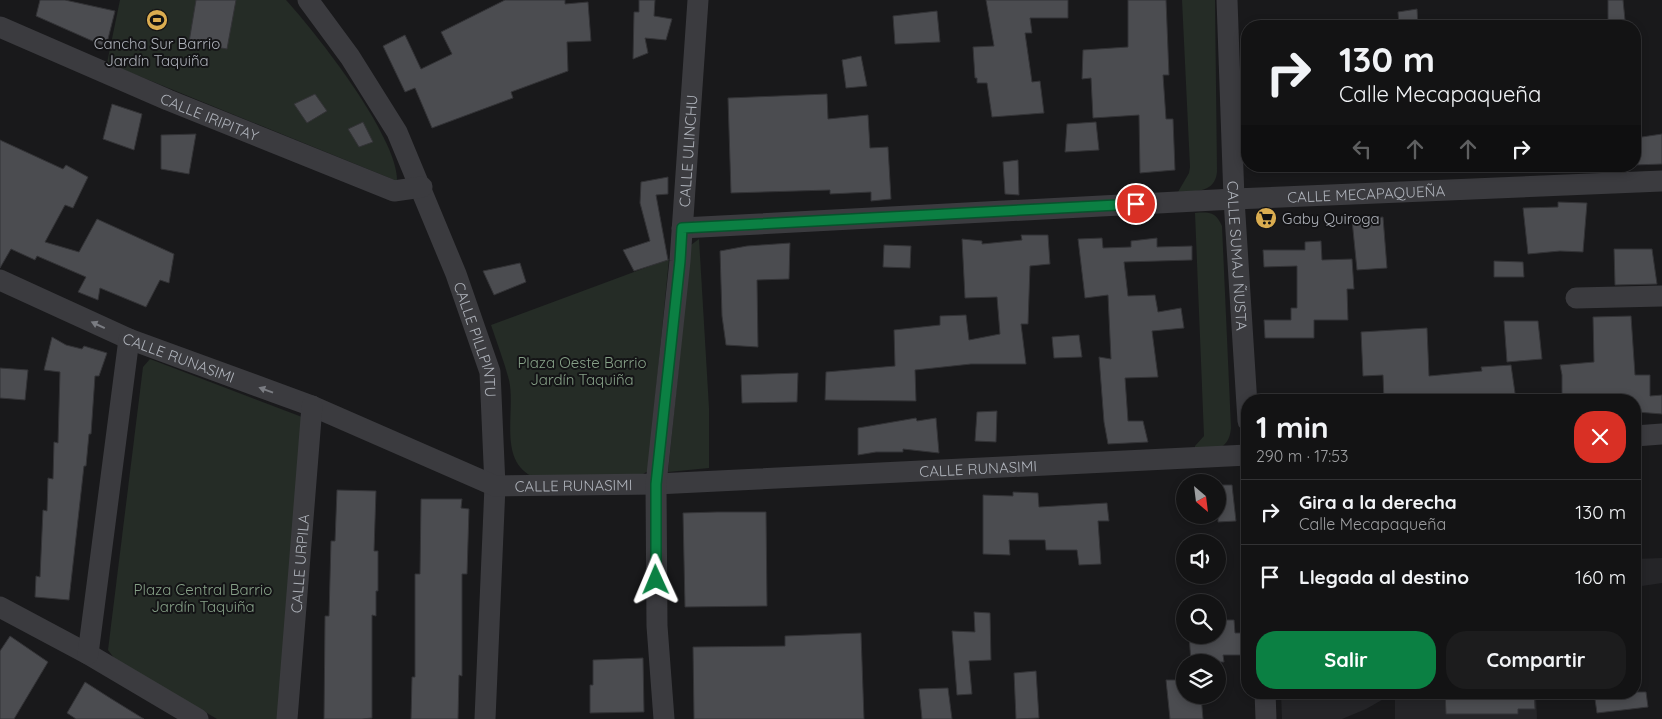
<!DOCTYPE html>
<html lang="es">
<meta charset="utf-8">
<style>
:root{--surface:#131314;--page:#1c1c1d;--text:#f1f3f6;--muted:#9d9ea0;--line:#323234;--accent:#0b8043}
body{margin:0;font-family:Quicksand,sans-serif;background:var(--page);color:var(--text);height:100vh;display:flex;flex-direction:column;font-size:19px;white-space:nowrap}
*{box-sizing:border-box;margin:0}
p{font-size:16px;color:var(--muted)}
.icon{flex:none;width:28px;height:28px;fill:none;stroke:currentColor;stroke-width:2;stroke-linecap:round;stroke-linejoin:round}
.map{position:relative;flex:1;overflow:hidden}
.panel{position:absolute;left:1241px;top:394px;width:400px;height:305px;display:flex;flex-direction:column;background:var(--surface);border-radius:20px;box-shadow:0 2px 8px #0003,0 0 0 1px var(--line)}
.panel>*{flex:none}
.banner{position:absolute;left:1241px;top:20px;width:400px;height:152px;border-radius:20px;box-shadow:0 2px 8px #0003,0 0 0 1px var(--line);background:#131314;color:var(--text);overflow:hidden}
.needle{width:32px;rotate:152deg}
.tools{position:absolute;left:1176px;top:474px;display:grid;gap:10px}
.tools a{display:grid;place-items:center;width:50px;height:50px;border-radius:50%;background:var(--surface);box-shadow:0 2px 8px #0003,0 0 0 1px var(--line);font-size:25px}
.pin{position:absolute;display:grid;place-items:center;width:42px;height:42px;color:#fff;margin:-21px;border:2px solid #fff;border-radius:50%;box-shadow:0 1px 5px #0007}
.me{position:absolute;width:55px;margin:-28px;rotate:359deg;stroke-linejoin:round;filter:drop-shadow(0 0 4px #0008)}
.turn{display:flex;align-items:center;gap:18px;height:105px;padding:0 15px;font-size:22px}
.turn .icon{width:65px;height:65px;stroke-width:2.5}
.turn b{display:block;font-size:35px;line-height:42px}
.lanes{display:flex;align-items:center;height:48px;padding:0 15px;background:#0003;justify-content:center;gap:25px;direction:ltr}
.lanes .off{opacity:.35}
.round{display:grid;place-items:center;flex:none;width:52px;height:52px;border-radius:20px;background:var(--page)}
.head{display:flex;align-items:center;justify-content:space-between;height:85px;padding:0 15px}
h1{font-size:30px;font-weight:800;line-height:38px}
.action{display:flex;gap:10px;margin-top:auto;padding:10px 15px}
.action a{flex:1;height:58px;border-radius:20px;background:var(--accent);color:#fff;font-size:20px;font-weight:800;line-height:58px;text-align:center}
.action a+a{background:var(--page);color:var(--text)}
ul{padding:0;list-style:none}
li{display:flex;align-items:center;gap:15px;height:65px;padding:0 15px;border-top:1px solid var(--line)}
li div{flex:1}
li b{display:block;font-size:19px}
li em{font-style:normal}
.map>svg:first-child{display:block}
.built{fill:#252528}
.green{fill:#252c26}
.building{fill:#4b4c50;stroke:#333336}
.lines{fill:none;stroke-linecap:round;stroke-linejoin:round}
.minor{stroke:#3b3b3f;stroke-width:21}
.oneway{fill:#7a7c82}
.route-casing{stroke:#07532c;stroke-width:12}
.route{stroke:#0b8043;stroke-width:9}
.labels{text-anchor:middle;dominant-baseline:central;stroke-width:4;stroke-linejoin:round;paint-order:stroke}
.poi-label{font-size:15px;fill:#adb1b9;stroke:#141416}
.street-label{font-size:15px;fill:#adb1b9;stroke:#141416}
.park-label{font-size:15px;fill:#87a188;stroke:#141416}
</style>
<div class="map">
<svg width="1662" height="719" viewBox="0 0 1662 719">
<rect width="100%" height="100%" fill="#19191b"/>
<g class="built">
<polygon points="1662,558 1662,583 1635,587 1635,559"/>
<polygon points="1281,693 1281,692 1394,693 1366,709 1342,719 1282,719"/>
<polygon points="1395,693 1536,693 1537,719 1395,719"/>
</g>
<g class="green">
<path d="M 120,0 L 286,0 C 316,33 398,137 397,181 L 107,63 Z"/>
<path d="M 1182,0 L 1215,0 L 1217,172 C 1215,193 1196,191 1178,192 L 1189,173 L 1190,167 Z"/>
<path d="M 1195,213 C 1209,212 1216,212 1222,226 L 1231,428 C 1229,451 1214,450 1195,452 L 1195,446 L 1204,436 Z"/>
<polygon points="699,239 709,408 709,468 668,472 691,245"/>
<path d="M 669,259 L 648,471 L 640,476 L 531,476 C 498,458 516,411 509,380 C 504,361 497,343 491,325 Z"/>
<polygon points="150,359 302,417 281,719 217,719 114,658 108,650 143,367"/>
</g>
<g class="building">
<polygon points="40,0 65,0 115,11 106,47 36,16"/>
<polygon points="196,0 236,0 227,49 189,42"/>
<polygon points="505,0 565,0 565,4 588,2 591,41 567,42 568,71 511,92 513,98 432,128 415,88 405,92 383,46 405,35 421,69 452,54 441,32"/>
<polygon points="639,0 655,0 654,16 672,19 666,40 645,38 648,53 633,59 634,12 639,12"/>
<polygon points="986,0 1068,0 1068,18 1030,18 1032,33 1025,33 1032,82 1040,81 1044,113 992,117 987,83 977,83 977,78 975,78 973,47 994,46"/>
<polygon points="1128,0 1166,0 1169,75 1163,75 1166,119 1173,119 1175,170 1140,173 1139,115 1093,118 1091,78 1082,79 1083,50 1128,47"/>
<polygon points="1608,0 1623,0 1625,20 1608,22"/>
<polygon points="1417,9 1418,26 1399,26 1398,12"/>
<polygon points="937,11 940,42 895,44 893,16"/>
<polygon points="861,56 867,86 846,88 842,60"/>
<polygon points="315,94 327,111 307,123 294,104"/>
<polygon points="827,94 828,119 868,115 870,148 888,147 891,199 871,201 871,192 830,194 830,190 731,193 728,98"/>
<polygon points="112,104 142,114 134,150 103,139"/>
<polygon points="363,122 373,142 359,147 348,129"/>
<polygon points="1096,122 1099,150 1065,152 1067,124"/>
<polygon points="196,134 189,174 161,169 161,135"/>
<polygon points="1662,134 1662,164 1635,165 1635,138"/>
<polygon points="0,140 63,169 66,165 88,177 73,208 65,205 45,242 79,252 97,219 174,254 169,283 160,280 146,307 100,288 98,300 78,292 86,277 37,256 35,260 11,249 0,268"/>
<polygon points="1018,160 1019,195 1005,194 1003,162"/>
<polygon points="668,177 668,194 656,195 668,260 634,271 623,250 650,241 640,203 641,182"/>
<polygon points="1558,202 1587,203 1583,252 1560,251 1528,254 1523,208 1558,207"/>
<polygon points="1383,217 1387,268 1357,270 1352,220"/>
<polygon points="1021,235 1048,235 1050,264 1030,266 1028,324 1021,324 1026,364 971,364 915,370 916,401 825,400 826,372 895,366 894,330 940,325 940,316 966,315 969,340 1000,334 997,297 965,298 962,239 982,241 982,244 1022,240"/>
<polygon points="1102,238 1103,248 1131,247 1131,241 1157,238 1157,247 1192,246 1192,260 1124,262 1128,296 1155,295 1158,312 1181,308 1184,328 1152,331 1158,377 1125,378 1128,421 1143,421 1148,442 1108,444 1104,422 1099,357 1111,359 1108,295 1085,298 1078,239"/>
<polygon points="1321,241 1322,260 1352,259 1354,289 1347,289 1348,320 1314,320 1314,338 1265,338 1264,320 1291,320 1291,308 1297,308 1297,266 1264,267 1263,250 1305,250 1305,242"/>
<polygon points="790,243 789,279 757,280 758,347 726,345 722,316 720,251 747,246"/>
<polygon points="884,245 911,246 910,268 883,267"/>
<polygon points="1614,249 1652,249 1657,284 1615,285"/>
<polygon points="1494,261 1523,262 1524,277 1494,277"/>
<polygon points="520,263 526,282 494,295 483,271"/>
<polygon points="1631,316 1635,375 1650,375 1650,396 1662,395 1662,414 1637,412 1635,400 1562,400 1562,375 1560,365 1594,362 1593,317"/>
<polygon points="1504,321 1538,321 1542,359 1507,362"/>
<polygon points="1427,328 1429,376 1482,371 1481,367 1511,365 1516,400 1486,400 1485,395 1430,395 1431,400 1384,400 1383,375 1363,376 1361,332"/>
<polygon points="1079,335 1082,357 1054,358 1052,337"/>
<polygon points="52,337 66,345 82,349 84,346 107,353 99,376 95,376 91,434 89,434 86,466 84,466 69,600 35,597 36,576 40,577 43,510 47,511 48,478 53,479 54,442 58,443 60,372 44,370"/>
<polygon points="0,368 28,370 25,400 0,398"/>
<polygon points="798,373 797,402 742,403 741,375"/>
<polygon points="997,411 996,442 975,441 977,412"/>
<polygon points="916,418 917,421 936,418 939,453 903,449 903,452 876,452 858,455 858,428"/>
<polygon points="1218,485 1232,485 1236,521 1218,522"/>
<polygon points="337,490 376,491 374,551 378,551 378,591 376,591 376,616 372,615 372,718 362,719 324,719 325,616 329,616 331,541 335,541"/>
<polygon points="1013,492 1038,493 1039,507 1107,503 1109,521 1098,521 1101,564 1079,565 1077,550 1046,550 1045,540 1009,540 1010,555 983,554 983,495 1013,496"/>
<polygon points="421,499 462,499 461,508 469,509 467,574 462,574 462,676 459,675 458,719 411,719 412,677 415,677 415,574 420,574"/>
<polygon points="717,512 766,512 767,606 685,607 683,513"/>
<polygon points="974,612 990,613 991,660 969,661 972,694 957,695 952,631 975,632"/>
<polygon points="1218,620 1234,620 1235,633 1242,633 1244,655 1223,655 1224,662 1191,662 1189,635 1218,635"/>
<polygon points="861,633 864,719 694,719 693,647 785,646 785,636"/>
<polygon points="10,636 48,662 14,719 0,719 0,651"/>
<polygon points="643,658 644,712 590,713 590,685 593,685 593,660"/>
<polygon points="1036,671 1039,718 1016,719 1014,673"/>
<polygon points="1166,680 1185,680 1185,695 1201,695 1203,719 1170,719"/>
<polygon points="85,682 110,698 144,719 76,719 67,713"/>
<polygon points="948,688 952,719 922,719 919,689"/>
<polygon points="1445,692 1534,692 1535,709 1518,709 1518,714 1446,714"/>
<polygon points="1594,692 1646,692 1648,707 1597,713"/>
</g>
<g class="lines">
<g class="minor">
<path id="s1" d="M 308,0 L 350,57 L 397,132 L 456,274 L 490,372 L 495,486 L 485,719"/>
<path id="s2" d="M 1227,0 L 1234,199 L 1248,421"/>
<path id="s3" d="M 0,27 L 168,100 L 394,191 L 422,187"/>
<path id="s4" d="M 682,228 L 1234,199 L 1662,181"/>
<path id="s5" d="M 0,280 L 129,339 L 312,406 L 495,486 L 656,484 L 1248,455"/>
<polyline points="1576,298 1662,296"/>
<polyline points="1635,436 1662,434"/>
<polyline points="0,607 88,654 198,719"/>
<polyline points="88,654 129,339"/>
<polyline points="1265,692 1266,719"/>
<path id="s6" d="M 287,719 L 312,406"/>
<path id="s7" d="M 664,719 L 657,626 L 656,484 L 680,261 L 698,0"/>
</g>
</g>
<defs><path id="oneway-solid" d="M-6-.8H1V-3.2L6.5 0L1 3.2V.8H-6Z" transform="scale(1.25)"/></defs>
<g class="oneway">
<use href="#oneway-solid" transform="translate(98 325) rotate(-155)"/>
<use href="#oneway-solid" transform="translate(266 390) rotate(-160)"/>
</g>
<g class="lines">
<g class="route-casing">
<polyline id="route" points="656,580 656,484 680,261 682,228 1136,204"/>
</g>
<use href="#route" class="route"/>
</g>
<defs>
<g id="stadium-disc" transform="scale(1.125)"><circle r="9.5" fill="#dbad50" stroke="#141416"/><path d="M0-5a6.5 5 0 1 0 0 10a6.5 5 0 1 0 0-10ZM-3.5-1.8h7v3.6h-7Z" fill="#111"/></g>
<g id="supermarket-disc" transform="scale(1.125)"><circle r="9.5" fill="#dbad50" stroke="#141416"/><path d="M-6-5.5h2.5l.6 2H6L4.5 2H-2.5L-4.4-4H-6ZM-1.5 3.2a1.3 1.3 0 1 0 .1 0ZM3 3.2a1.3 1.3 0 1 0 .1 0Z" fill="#111"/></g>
</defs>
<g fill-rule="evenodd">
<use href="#stadium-disc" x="157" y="20"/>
<use href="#supermarket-disc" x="1266" y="218"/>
</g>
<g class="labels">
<g class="poi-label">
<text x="157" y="43">Cancha Sur Barrio<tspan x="157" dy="17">Jardín Taquiña</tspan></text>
<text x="1282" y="218" text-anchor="start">Gaby Quiroga</text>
</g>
<g class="street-label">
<text stroke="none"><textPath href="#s3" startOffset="228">CALLE IRIPITAY</textPath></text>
<text stroke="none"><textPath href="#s7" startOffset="570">CALLE ULINCHU</textPath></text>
<text stroke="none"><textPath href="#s4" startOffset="685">CALLE MECAPAQUEÑA</textPath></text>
<text stroke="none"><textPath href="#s2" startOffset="256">CALLE SUMAJ ÑUSTA</textPath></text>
<text stroke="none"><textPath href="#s1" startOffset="382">CALLE PILLPINTU</textPath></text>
<text stroke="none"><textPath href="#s5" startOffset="195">CALLE RUNASIMI</textPath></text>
<text stroke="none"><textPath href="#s5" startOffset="1020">CALLE RUNASIMI</textPath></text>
<text stroke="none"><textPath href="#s5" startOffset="615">CALLE RUNASIMI</textPath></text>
<text stroke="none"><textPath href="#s6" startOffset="156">CALLE URPILA</textPath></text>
</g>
<g class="park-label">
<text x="582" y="362">Plaza Oeste Barrio<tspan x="582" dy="17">Jardín Taquiña</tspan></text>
<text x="203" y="589">Plaza Central Barrio<tspan x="203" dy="17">Jardín Taquiña</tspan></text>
</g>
</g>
</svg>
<div class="tools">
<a><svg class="needle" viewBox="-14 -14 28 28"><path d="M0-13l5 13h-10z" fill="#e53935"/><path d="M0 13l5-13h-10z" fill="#9d9ea0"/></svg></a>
<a><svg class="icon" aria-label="sound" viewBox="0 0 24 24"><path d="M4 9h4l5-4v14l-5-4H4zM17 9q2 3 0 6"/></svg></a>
<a><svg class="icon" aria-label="search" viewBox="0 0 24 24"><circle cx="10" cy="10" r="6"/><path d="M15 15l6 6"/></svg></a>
<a><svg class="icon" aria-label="layers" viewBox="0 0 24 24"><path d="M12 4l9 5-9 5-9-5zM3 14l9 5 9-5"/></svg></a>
</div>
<div class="pin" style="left:1136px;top:204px;background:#d93025"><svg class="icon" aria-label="arrive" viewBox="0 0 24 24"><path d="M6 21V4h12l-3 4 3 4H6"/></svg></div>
<svg class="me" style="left:656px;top:580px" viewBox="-20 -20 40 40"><path d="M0-17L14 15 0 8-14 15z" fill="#0b8043" stroke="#fff" stroke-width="4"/></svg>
<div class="banner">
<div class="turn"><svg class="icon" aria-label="right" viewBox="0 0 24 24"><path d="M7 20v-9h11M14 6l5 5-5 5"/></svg><div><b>130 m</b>Calle Mecapaqueña</div></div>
<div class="lanes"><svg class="icon off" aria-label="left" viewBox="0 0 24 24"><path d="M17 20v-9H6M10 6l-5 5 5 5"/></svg><svg class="icon off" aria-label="ahead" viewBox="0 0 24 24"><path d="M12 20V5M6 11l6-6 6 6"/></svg><svg class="icon off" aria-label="ahead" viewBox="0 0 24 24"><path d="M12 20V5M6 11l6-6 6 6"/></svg><svg class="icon" aria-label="right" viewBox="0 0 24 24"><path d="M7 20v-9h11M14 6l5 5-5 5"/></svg></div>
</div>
<section class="panel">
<div class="head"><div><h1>1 min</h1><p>290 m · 17:53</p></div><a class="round" style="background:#d93025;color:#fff"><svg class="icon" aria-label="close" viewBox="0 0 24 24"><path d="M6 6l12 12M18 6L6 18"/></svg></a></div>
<ul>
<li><svg class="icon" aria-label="right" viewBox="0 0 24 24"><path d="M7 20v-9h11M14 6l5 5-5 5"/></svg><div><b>Gira a la derecha</b><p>Calle Mecapaqueña</p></div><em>130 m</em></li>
<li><svg class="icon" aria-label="arrive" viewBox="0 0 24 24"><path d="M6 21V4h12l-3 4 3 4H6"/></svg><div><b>Llegada al destino</b></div><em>160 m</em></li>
</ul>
<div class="action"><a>Salir</a><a>Compartir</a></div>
</section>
</div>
